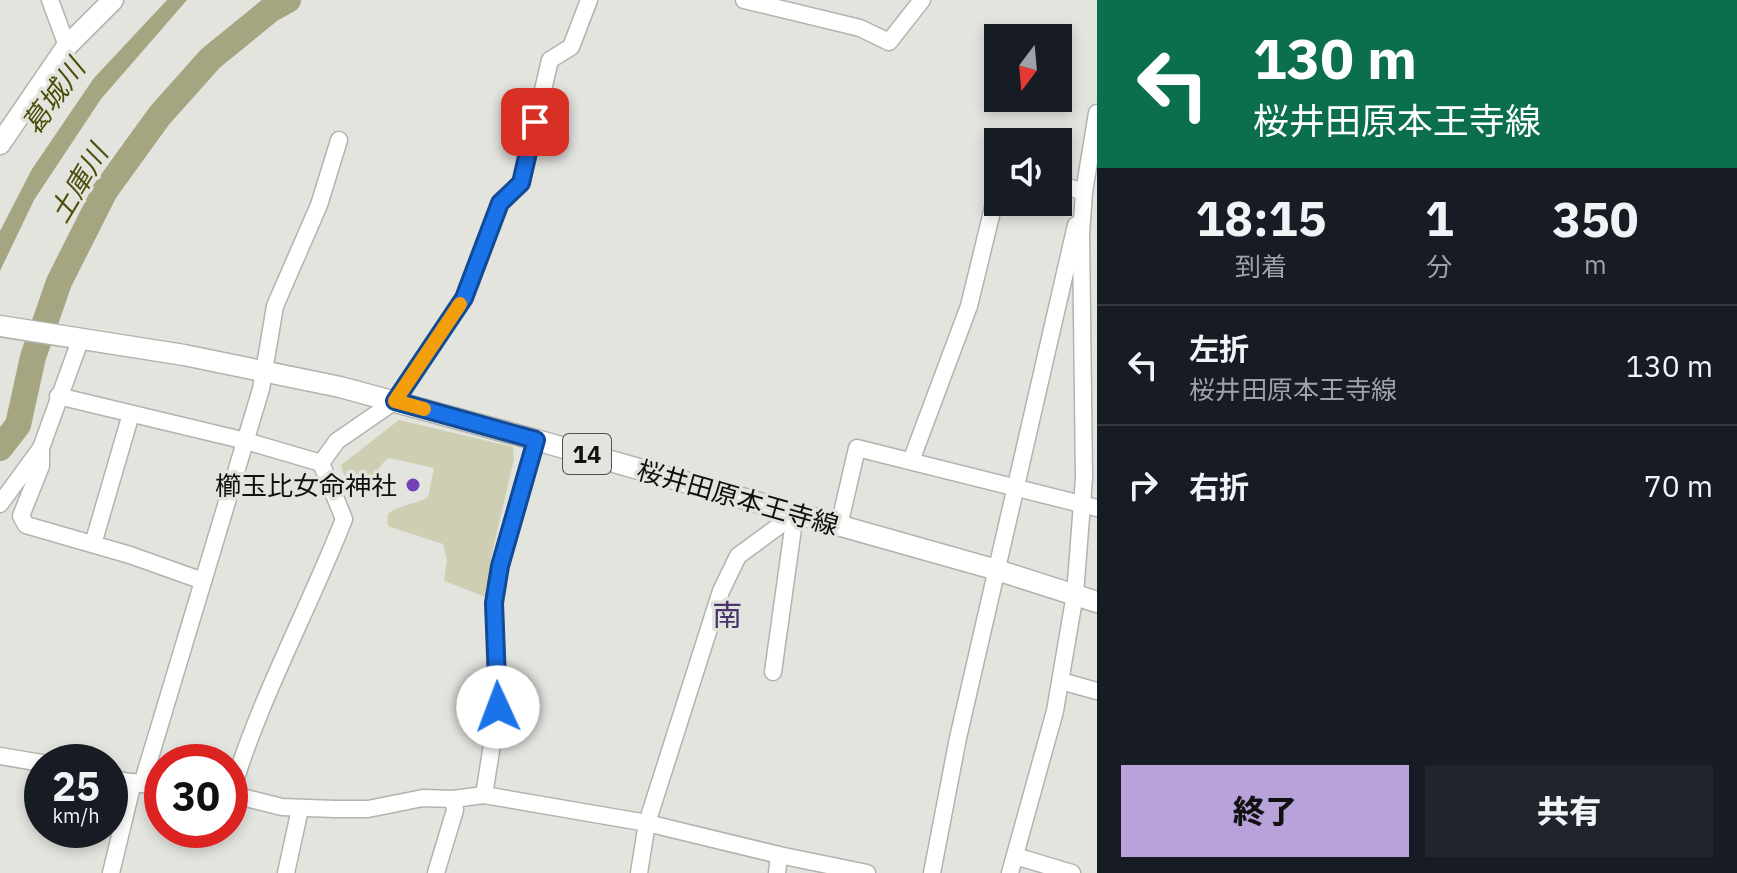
<!DOCTYPE html>
<html lang="ja">
<meta charset="utf-8">
<style>
:root{--surface:#171b24;--page:#20242c;--text:#f1f3f6;--muted:#9ea1a6;--line:#363941;--accent:#b9a2da}
body{margin:0;font-family:"IBM Plex Sans","Noto Sans JP",sans-serif;background:var(--page);color:var(--text);height:100vh;display:flex;flex-direction:column;font-size:30px;white-space:nowrap}
*{box-sizing:border-box;margin:0}
p{font-size:26px;color:var(--muted)}
.icon{flex:none;width:44px;height:44px;fill:none;stroke:currentColor;stroke-width:2;stroke-linecap:round;stroke-linejoin:round}
.map{position:relative;flex:1;overflow:hidden}
.drawer{display:flex;flex-direction:column;background:var(--surface);width:640px}
.drawer>*{flex:none}
.hud{background:#0b6e4f;color:#fff;overflow:hidden}
.needle{width:52px;rotate:196deg}
.buttons{position:absolute;left:984px;top:24px;display:grid;gap:16px}
.buttons a{display:grid;place-items:center;width:88px;height:88px;border-radius:0px;background:var(--surface);box-shadow:0 4px 12px #0003;font-size:40px}
.speed{position:absolute;left:24px;top:744px;display:flex;gap:16px;font-size:40px;font-weight:700;text-align:center}
.speed>*{display:grid;place-content:center;width:104px;height:104px;border-radius:50%;background:var(--surface);box-shadow:0 4px 12px #0003;line-height:1}
.speed small{font-size:20px;font-weight:400}
.speed .limit{border:12px solid #d22;background:#fff;color:#111}
.pin{position:absolute;display:grid;place-items:center;width:68px;height:68px;color:#fff;margin:-34px;border-radius:16px;box-shadow:0 4px 12px #0006}
.me{position:absolute;width:88px;margin:-44px;rotate:358deg;stroke-linejoin:round;filter:drop-shadow(0 0 6px #0008)}
.turn{display:flex;align-items:center;gap:28px;height:168px;padding:0 24px;font-size:36px}
.turn .icon{width:104px;height:104px;stroke-width:2.5}
.turn b{display:block;font-size:56px;line-height:68px}
.eta{display:flex;justify-content:space-evenly;align-items:center;height:136px;text-align:center}
.eta b{font-size:48px;font-weight:800;line-height:56px}
.button{display:flex;gap:16px;margin-top:auto;padding:16px 24px}
.button a{flex:1;height:92px;border-radius:0px;background:var(--accent);color:#111;font-size:32px;font-weight:800;line-height:92px;text-align:center}
.button a+a{background:var(--page);color:var(--text)}
ul{padding:0;list-style:none}
li{display:flex;align-items:center;gap:24px;height:120px;padding:0 24px;border-top:2px solid var(--line)}
li div{flex:1}
li b{display:block;font-size:30px}
li em{font-style:normal}
main{display:flex;flex:1;min-height:0}
.map>svg:first-child{display:block}
.green{fill:#cecfb2}
.water{fill:#a5a681}
.lines{fill:none;stroke-linecap:round;stroke-linejoin:round}
.river{stroke:#a5a681;stroke-width:26}
.minor-casing{stroke:#b2b3ae;stroke-width:19}
.major-casing{stroke:#b2b3ae;stroke-width:23}
.minor{stroke:#fff;stroke-width:16}
.major{stroke:#fff;stroke-width:20}
.route-casing{stroke:#114b97;stroke-width:20}
.route{stroke:#1a73e8;stroke-width:14}
.slow{stroke:#f59e0b;stroke-width:14}
.poi-dot{fill:#7440b7;stroke:#e4e4df;stroke-width:3}
.labels{text-anchor:middle;dominant-baseline:central;stroke-width:7;stroke-linejoin:round;paint-order:stroke}
.shield{fill:#e4e4df;stroke:#50504d;stroke-width:2}
.shield-label{font-size:24px;font-weight:bold;fill:#10100f}
.poi-label{font-size:26px;fill:#10100f;stroke:#e4e4df;text-anchor:end}
.street-label{font-size:26px;fill:#10100f;stroke:#e4e4df}
.water-label{font-size:28px;font-style:italic;fill:#4d4d0c;stroke:#e4e4df}
.quarter-label{font-size:30px;fill:#4a336e;stroke:#e4e4df}
</style>
<main>
<div class="map">
<svg width="1097" height="873" viewBox="0 0 1097 873">
<rect width="100%" height="100%" fill="#e4e4df"/>
<path class="green" d="M 399,420 L 513,447 L 514,459 L 491,558 L 488,598 L 444,581 L 447,560 L 443,544 L 390,527 L 387,524 L 388,514 C 400,504 415,505 428,497 L 434,468 L 389,458 C 377,466 374,481 362,489 L 344,475 L 341,465 Z"/>
<polygon class="water" points="167,0 187,0 101,99 34,200 0,271 0,231 32,169 94,78"/>
<g class="lines">
<polyline class="river" points="0,448 18,425 33,357 59,282 105,191 160,115 211,58 270,10 288,0"/>
<g class="minor-casing">
<g id="minor">
<polyline points="50,0 67,46"/>
<polyline points="744,0 860,28 889,42 922,0"/>
<polyline points="1058,184 1084,192"/>
<polyline points="81,338 41,448 41,466 21,516 26,525 130,555 203,581"/>
<path d="M 58,396 L 246,441 L 321,463 L 344,519 C 308,611 259,699 231,794"/>
<polyline points="911,461 969,306 998,187"/>
<polyline points="321,463 337,441 395,401 464,298 500,203 521,183 550,60 571,47 589,0"/>
<polyline points="0,504 41,448"/>
<polyline points="839,526 857,448 1097,508"/>
<polyline points="93,544 131,414"/>
<polyline points="773,672 795,514"/>
<polyline points="1061,681 1097,691"/>
<polyline points="0,756 42,763"/>
<polyline points="110,779 162,787"/>
<polyline points="142,784 261,389 275,306 319,205 339,140"/>
<polyline points="230,794 282,807 335,809 368,809 423,798 453,799 484,795 647,823 779,855 867,873"/>
<polyline points="484,795 498,707 494,603 500,566 536,440"/>
<polyline points="1015,856 1072,873"/>
<polyline points="111,873 133,782"/>
<polyline points="286,873 300,809"/>
<polyline points="436,873 455,810 453,799"/>
<polyline points="639,873 647,823 721,591 738,556 795,514"/>
<polyline points="777,873 779,855"/>
<polyline points="932,873 958,738 1076,225"/>
<polyline points="1010,873 1055,711 1075,594 1084,478 1081,234 1084,192 1097,113"/>
</g>
</g>
<g class="major-casing">
<g id="major">
<polyline points="0,144 67,46 113,0"/>
<polyline points="0,326 184,355 340,387 536,440 997,570 1097,602"/>
</g>
</g>
<use href="#minor" class="minor"/>
<use href="#major" class="major"/>
</g>
<g class="lines">
<g class="route-casing">
<polyline id="route" points="498,707 494,603 500,566 536,440 395,401 464,298 500,203 521,183 535,122"/>
</g>
<use href="#route" class="route"/>
<polyline class="slow" points="424,409 395,401 460,304"/>
</g>
<circle class="poi-dot" cx="413" cy="485" r="8"/>
<g class="labels">
<rect class="shield" x="563" y="434" width="48" height="40" rx="6"/>
<g class="shield-label">
<text x="587" y="454">14</text>
</g>
<g class="poi-label">
<text x="397" y="485">櫛玉比女命神社</text>
</g>
<g class="street-label">
<text transform="translate(738 497) rotate(16)">桜井田原本王寺線</text>
</g>
<g class="water-label">
<text transform="translate(53 96) rotate(-54)">葛城川</text>
<text transform="translate(78 183) rotate(-59)">土庫川</text>
</g>
<g class="quarter-label">
<text x="727" y="614">南</text>
</g>
</g>
</svg>
<div class="buttons">
<a><svg class="needle" viewBox="-14 -14 28 28"><path d="M0-13l5 13h-10z" fill="#e53935"/><path d="M0 13l5-13h-10z" fill="#9ea1a6"/></svg></a>
<a><svg class="icon" aria-label="sound" viewBox="0 0 24 24"><path d="M4 9h4l5-4v14l-5-4H4zM17 9q2 3 0 6"/></svg></a>
</div>
<div class="speed"><div>25<small>km/h</small></div><div class="limit">30</div></div>
<div class="pin" style="left:535px;top:122px;background:#d93025"><svg class="icon" aria-label="arrive" viewBox="0 0 24 24"><path d="M6 21V4h12l-3 4 3 4H6"/></svg></div>
<svg class="me" style="left:498px;top:707px" viewBox="-20 -20 40 40"><circle r="19" fill="#fff"/><path d="M0-13L10 11 0 6-10 11z" fill="#1a73e8"/></svg>
</div>
<section class="drawer">
<div class="hud">
<div class="turn"><svg class="icon" aria-label="left" viewBox="0 0 24 24"><path d="M17 20v-9H6M10 6l-5 5 5 5"/></svg><div><b>130 m</b>桜井田原本王寺線</div></div>
</div>
<div class="eta">
<div><b>18:15</b><p>到着</p></div>
<div><b>1</b><p>分</p></div>
<div><b>350</b><p>m</p></div>
</div>
<ul>
<li><svg class="icon" aria-label="left" viewBox="0 0 24 24"><path d="M17 20v-9H6M10 6l-5 5 5 5"/></svg><div><b>左折</b><p>桜井田原本王寺線</p></div><em>130 m</em></li>
<li><svg class="icon" aria-label="right" viewBox="0 0 24 24"><path d="M7 20v-9h11M14 6l5 5-5 5"/></svg><div><b>右折</b></div><em>70 m</em></li>
</ul>
<div class="button"><a>終了</a><a>共有</a></div>
</section>
</main>
